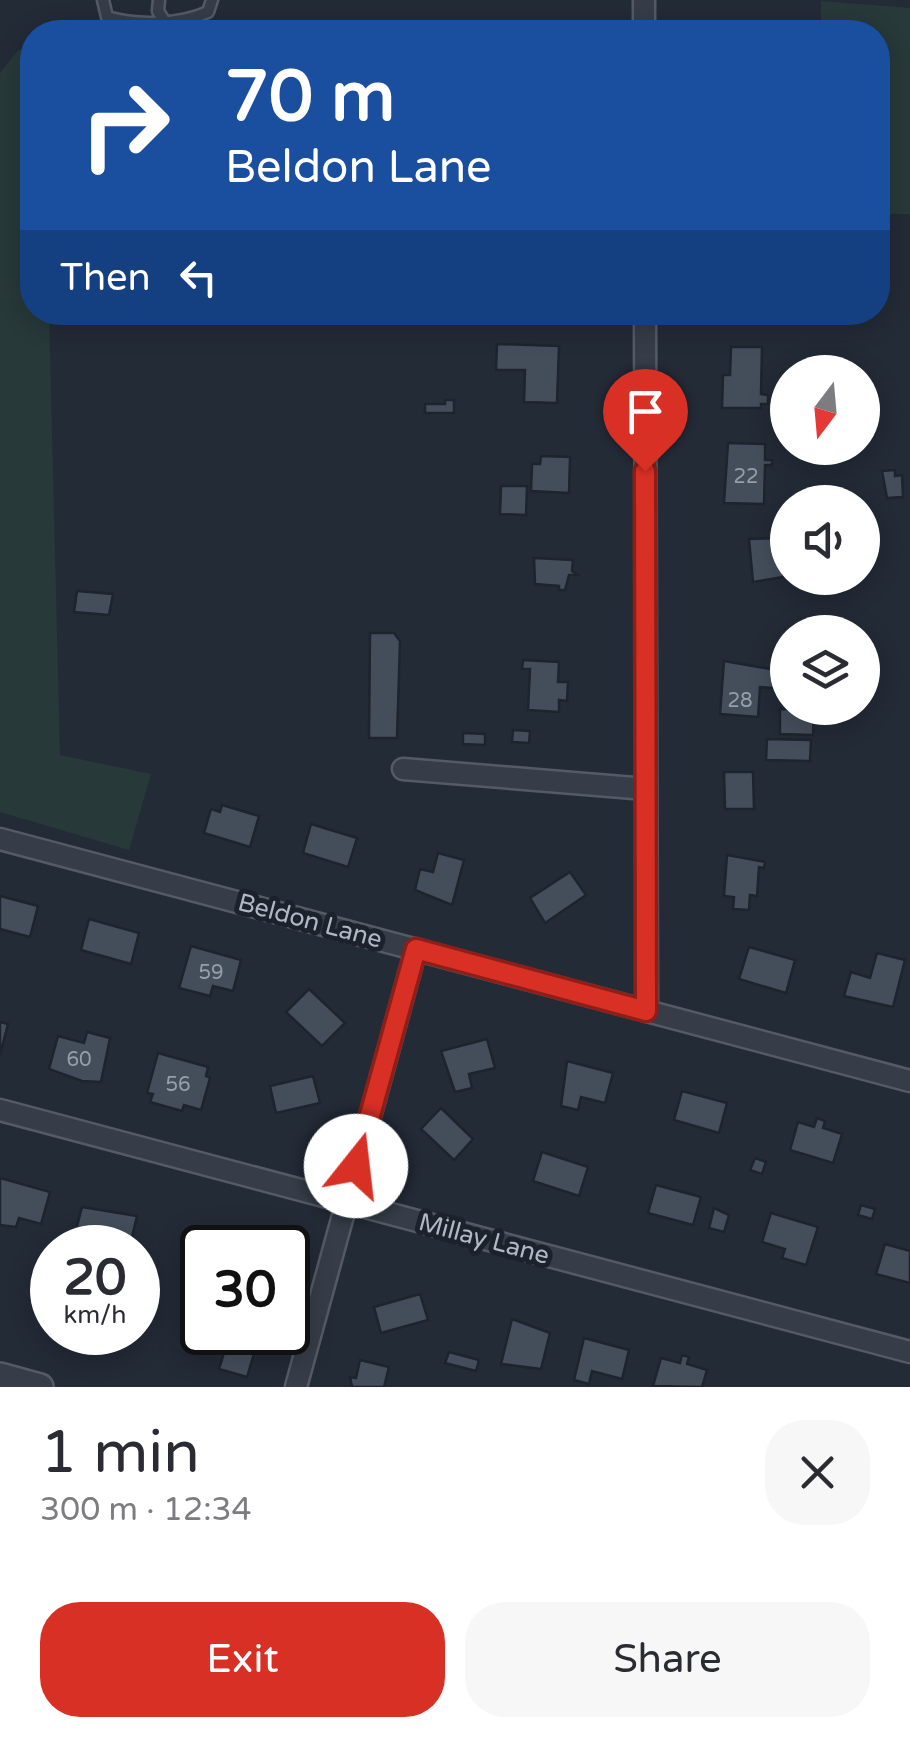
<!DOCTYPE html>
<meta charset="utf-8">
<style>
:root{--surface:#fff;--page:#f7f7f7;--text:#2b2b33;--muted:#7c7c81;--accent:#d93025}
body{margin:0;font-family:"Varela Round",sans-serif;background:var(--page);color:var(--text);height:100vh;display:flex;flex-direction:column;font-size:38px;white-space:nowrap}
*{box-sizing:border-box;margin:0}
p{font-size:32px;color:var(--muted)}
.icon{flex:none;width:55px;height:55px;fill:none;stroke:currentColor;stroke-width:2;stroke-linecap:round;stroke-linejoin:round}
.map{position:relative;height:1387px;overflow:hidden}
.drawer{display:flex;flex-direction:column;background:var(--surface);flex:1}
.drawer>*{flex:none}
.top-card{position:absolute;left:20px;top:20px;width:870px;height:305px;border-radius:40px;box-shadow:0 5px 25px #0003;background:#1a4fa0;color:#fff;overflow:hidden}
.needle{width:65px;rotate:196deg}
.fabs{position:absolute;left:770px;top:355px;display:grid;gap:20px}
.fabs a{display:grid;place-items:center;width:110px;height:110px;border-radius:50%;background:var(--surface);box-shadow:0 5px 25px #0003;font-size:50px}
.speed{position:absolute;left:30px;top:1225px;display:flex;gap:20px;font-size:50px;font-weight:700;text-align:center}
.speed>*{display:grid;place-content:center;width:130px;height:130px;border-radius:50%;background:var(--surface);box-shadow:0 5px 25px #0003;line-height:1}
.speed small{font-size:25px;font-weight:400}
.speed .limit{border:5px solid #111;border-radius:15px;background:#fff;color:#111}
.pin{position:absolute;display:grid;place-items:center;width:85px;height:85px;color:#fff;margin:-102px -42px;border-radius:50% 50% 50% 0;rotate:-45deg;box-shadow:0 0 10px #0007}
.pin .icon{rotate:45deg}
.me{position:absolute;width:110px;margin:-55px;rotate:16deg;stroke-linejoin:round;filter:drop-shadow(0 0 8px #0008)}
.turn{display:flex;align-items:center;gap:35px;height:210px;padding:0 40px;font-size:45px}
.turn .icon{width:130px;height:130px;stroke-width:2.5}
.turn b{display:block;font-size:70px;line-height:85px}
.then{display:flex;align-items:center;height:95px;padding:0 40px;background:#0003;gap:20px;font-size:38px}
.round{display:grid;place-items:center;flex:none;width:105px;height:105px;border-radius:40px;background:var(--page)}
.head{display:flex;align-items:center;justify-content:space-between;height:170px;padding:0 40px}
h1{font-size:60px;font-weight:600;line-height:75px}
.primary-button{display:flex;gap:20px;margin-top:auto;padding:20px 40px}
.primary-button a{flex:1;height:115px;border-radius:40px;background:var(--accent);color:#fff;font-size:40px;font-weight:600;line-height:115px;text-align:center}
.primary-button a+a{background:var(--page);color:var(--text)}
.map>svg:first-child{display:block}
.green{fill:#28393a}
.building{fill:#444e5b;stroke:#1e242e;stroke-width:2.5}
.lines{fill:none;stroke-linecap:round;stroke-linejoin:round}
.service-casing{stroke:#545b65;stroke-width:15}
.minor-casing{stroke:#545b65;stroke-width:25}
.tertiary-casing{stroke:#545b65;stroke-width:30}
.service{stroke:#363d48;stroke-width:10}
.minor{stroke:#363d48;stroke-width:20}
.tertiary{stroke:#363d48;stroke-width:25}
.route-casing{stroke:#8d1f18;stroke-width:25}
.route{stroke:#d93025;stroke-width:18}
.labels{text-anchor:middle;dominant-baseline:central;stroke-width:10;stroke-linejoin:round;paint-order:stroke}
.number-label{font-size:20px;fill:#969eaa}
.street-label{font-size:25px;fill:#b1b8c4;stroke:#1c222c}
</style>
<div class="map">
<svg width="910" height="1387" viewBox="0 0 910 1387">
<rect width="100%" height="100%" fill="#232b37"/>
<g class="green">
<polygon points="821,1 910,8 910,214 878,214 878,32 821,32"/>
<polygon points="19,49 32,57 32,312 49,313 60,755 151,774 129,850 0,812 0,73"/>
</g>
<g class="building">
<polygon points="718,24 746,25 746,32 718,32"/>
<polygon points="497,344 559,346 557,403 524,402 525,370 496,370"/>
<polygon points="731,347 762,347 761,394 768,395 768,404 761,404 761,408 722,408 723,375 730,375"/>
<polygon points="783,394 788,394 788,416 781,416"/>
<polygon points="445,400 454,400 454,413 425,413 425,404 445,404"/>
<polygon points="728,443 765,444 765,460 772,460 772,465 765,465 764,504 724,503"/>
<polygon points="541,456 570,457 569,493 531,491 532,464 540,464"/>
<polygon points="895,470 895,476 902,475 903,497 887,498 882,471"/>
<polygon points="501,486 527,486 526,515 500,514"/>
<polygon points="782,538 788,543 783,577 753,582 749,539"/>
<polygon points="534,558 573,560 572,571 578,575 569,575 565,590 559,590 559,586 535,584"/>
<polygon points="77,591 113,594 109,615 74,612"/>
<polygon points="370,633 394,633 400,641 397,738 369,738"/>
<polygon points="523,660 559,662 558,682 568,682 567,701 559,700 559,712 528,710 530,669 522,669"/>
<polygon points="724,661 776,670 774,688 760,687 758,717 720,714"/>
<polygon points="780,709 814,710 813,735 780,734"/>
<polygon points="513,730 530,731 529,743 512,742"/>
<polygon points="463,733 485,734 485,745 463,744"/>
<polygon points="767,739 811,740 810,761 766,760"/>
<polygon points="724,772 753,772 754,809 725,809"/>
<polygon points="222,805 259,816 250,847 204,833 211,809 220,812"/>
<polygon points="311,824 357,838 348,867 303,853"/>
<polygon points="438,853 464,860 452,905 415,890 420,869 433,872"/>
<polygon points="727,855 765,862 764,868 759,867 757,896 750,895 749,910 733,909 734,897 724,896"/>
<polygon points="570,872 586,895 545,923 530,898"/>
<polygon points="0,896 38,906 30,937 0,929"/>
<polygon points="89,919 139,933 131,964 81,950"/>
<polygon points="191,946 241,960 233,991 213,986 210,996 179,988"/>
<polygon points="749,947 795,960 786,993 739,979"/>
<polygon points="877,953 905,960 893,1007 844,996 851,972 870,978"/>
<polygon points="309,989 345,1023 322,1046 286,1012"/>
<polygon points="0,1022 8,1024 0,1055"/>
<polygon points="87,1032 110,1038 101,1082 82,1081 49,1069 58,1036 84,1043"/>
<polygon points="487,1039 495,1068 469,1074 472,1088 455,1092 441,1051"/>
<polygon points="158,1053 208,1067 206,1076 210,1078 201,1110 184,1105 182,1111 150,1102 153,1094 147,1093"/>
<polygon points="567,1061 613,1073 605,1103 581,1097 578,1110 561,1106"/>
<polygon points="313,1076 320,1103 276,1113 270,1086"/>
<polygon points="682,1091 727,1103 719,1133 674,1120"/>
<polygon points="441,1108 473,1139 454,1160 421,1129"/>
<polygon points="817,1118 825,1121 823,1128 842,1134 833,1163 790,1150 798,1122 814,1127"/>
<polygon points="542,1152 588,1167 579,1196 533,1181"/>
<polygon points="755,1158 766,1162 762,1174 750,1170"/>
<polygon points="0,1178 50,1192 41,1224 19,1218 16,1227 0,1225"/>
<polygon points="656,1185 701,1197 693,1225 648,1213"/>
<polygon points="861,1205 875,1209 872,1219 858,1215"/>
<polygon points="82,1207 137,1216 130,1245 145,1249 138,1275 138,1248 72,1245"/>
<polygon points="714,1208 729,1215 724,1232 709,1228"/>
<polygon points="771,1213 818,1227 806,1265 782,1258 785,1249 762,1242"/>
<polygon points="223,1236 250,1244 252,1237 274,1243 273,1248 220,1248"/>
<polygon points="885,1244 910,1251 910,1283 876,1274"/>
<polygon points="420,1294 428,1320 381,1333 374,1307"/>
<polygon points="512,1319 550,1333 541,1369 501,1364"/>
<polygon points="219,1332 260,1334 247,1377 219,1369 226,1346 216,1343"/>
<polygon points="584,1338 629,1350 622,1379 592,1371 589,1384 574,1380"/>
<polygon points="449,1352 479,1360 476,1371 445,1363"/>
<polygon points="682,1355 689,1357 687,1364 707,1370 702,1387 653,1386 661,1358 680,1363"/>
<polygon points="360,1360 389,1367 384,1387 352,1387 350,1377 356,1378"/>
</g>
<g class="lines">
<g class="service-casing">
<g id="service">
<path d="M 103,0 L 107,17 C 137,26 179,25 208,12 L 212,0"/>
<polyline points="159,0 158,11 171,32"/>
</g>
</g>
<g class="minor-casing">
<g id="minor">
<polyline points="644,0 644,32"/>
<polyline points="645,312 647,1011"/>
<polyline points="403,769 646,789"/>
<polyline points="0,839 910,1081"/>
<polyline points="0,1110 910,1352"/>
<polyline points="296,1387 416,949"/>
</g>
</g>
<g class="tertiary-casing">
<polyline id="tertiary" points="0,1376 40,1387"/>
</g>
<use href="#service" class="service"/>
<use href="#minor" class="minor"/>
<use href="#tertiary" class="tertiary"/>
</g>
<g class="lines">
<g class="route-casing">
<polyline id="route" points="356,1166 416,949 646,1011 645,471"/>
</g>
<use href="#route" class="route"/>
</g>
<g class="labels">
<g class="number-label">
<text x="746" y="477">22</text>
<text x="740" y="701">28</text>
<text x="211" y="973">59</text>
<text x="79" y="1060">60</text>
<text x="178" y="1085">56</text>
</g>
<g class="street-label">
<text transform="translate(310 921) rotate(15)">Beldon Lane</text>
<text transform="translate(484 1239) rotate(15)">Millay Lane</text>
</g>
</g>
</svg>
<div class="fabs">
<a><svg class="needle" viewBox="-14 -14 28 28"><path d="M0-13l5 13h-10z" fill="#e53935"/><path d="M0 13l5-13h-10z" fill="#7c7c81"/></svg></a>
<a><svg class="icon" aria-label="sound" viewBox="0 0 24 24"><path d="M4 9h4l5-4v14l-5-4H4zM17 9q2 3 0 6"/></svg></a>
<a><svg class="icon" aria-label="layers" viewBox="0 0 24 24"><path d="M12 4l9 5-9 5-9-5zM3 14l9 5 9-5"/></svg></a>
</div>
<div class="speed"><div>20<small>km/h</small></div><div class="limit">30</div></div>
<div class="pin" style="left:645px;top:471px;background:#d93025"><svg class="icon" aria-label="arrive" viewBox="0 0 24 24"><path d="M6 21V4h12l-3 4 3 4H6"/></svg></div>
<svg class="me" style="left:356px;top:1166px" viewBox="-20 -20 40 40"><circle r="19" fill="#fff"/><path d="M0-13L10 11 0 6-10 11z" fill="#d93025"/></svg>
<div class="top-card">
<div class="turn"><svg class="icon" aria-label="right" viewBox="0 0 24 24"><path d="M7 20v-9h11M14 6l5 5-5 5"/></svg><div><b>70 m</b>Beldon Lane</div></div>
<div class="then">Then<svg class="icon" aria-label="left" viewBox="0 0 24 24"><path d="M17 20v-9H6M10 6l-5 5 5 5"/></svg></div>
</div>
</div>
<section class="drawer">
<div class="head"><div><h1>1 min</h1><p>300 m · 12:34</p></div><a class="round"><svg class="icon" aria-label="close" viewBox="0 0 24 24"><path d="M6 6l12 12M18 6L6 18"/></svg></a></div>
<div class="primary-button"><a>Exit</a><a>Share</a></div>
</section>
